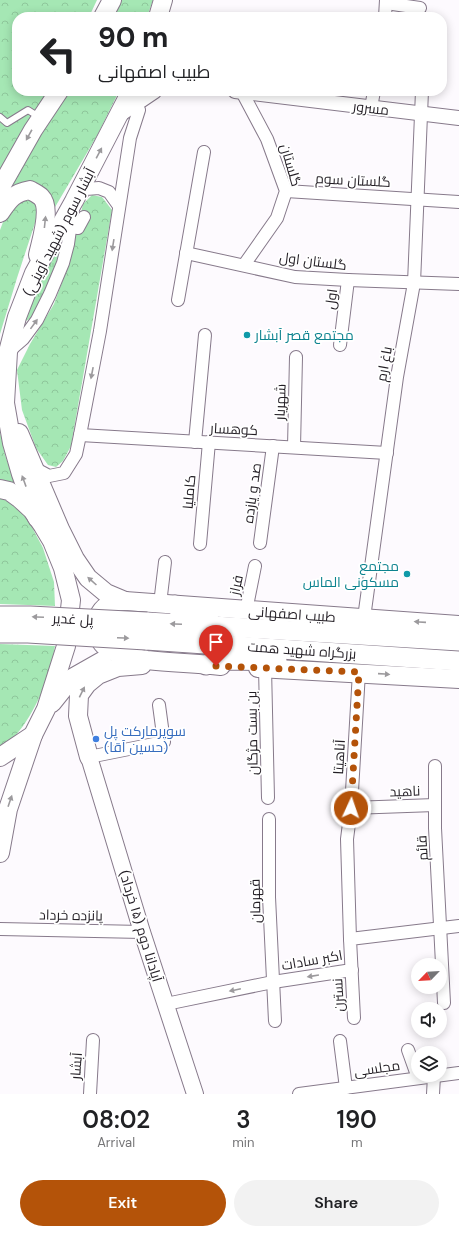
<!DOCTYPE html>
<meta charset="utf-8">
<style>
:root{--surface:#fff;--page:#f2f2f2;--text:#202124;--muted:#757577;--accent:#b45309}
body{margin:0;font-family:"DM Sans",Cairo,sans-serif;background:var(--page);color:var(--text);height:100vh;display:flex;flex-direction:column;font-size:15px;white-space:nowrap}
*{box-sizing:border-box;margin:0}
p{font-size:13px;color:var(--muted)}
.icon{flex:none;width:22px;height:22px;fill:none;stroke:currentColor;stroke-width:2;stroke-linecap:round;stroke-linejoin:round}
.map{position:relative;height:1094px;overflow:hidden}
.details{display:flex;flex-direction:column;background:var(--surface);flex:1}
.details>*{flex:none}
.top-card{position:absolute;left:12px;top:12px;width:435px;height:84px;border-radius:16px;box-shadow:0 2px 10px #0003;background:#fff;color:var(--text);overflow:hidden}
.needle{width:26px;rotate:245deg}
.tools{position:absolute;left:411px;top:958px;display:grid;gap:8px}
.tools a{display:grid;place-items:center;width:36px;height:36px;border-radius:50%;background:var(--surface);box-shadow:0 2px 10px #0003;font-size:20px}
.pin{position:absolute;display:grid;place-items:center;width:34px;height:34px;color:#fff;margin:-41px -17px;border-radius:50% 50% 50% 0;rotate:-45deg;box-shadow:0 0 4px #0007}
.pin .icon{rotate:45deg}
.me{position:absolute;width:44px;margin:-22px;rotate:3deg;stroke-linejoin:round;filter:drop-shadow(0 0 3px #0008)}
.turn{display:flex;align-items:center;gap:14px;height:84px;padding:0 20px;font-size:18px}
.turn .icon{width:52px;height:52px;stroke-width:2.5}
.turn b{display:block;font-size:28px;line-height:34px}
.eta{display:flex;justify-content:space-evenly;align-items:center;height:68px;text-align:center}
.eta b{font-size:24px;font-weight:600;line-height:28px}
.button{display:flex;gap:8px;margin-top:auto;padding:8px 20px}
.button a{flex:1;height:46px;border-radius:24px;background:var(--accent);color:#fff;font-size:16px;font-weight:600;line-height:46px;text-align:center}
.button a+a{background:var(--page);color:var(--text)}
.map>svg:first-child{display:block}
.grass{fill:url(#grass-tufts)}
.forest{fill:url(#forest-crowns)}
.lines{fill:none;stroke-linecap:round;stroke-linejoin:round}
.service-casing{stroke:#877a8b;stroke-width:8}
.minor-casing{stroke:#877a8b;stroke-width:14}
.tertiary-casing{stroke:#877a8b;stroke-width:16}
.secondary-casing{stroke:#877a8b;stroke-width:18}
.primary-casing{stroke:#877a8b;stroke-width:20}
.trunk-casing{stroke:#877a8b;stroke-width:21}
.service{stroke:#fff;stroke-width:6}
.minor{stroke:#fff;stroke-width:12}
.tertiary{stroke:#fff;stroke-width:14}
.secondary{stroke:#fff;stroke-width:16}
.primary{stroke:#fff;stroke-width:18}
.trunk{stroke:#fff;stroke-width:19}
.trunk-bridge-casing{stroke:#877a8b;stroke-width:21;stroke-linecap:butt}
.trunk-bridge{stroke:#fff;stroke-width:19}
.oneway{fill:#9c9a9d}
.route{stroke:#b45309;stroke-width:7;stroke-dasharray:0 12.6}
.culture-dot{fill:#0f9aa8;stroke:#fff;stroke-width:1.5}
.shop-dot{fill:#3f7fe0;stroke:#fff;stroke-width:1.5}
.labels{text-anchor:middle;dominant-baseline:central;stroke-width:3.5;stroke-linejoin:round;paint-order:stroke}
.street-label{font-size:14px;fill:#231e25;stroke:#fff}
.culture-label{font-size:14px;fill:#0d838f;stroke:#fff;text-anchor:start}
.shop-label{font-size:14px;fill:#366cbe;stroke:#fff;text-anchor:start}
</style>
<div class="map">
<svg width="459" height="1094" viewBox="0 0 459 1094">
<defs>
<pattern id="grass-tufts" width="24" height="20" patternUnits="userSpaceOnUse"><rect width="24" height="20" fill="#a5e7b4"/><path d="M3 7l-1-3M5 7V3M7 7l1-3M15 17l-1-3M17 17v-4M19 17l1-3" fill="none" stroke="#8ec69b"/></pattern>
<pattern id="forest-crowns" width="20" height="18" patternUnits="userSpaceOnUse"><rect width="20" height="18" fill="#a5e7b4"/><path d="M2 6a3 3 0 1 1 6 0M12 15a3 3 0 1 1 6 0" fill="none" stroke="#8ec69b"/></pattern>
</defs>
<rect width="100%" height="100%" fill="#fdfafe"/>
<polygon class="grass" points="61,238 62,245 55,271 33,317 24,322 28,303"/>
<g class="forest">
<polygon points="0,0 97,0 89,17 17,17 17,91 48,91 0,170"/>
<polygon points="119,0 153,0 147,17 111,17"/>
<polygon points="69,91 119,91 98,134 51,214 20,185 10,186 51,114"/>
<polygon points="92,195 102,197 112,210 71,446 63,461 56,467 48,465 36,448 22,410 17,370 30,344 54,304 70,261 83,204"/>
<polygon points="22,197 34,200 39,211 17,278 0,334 0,230 8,209"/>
<polygon points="0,432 5,455 15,483 0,479"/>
<polygon points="0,496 9,500 25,514 43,548 54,582 55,606 0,604"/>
<path d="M 0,644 L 55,646 C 53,656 52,667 48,677 C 40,698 22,738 0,747 Z"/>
</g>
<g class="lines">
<g class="service-casing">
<polyline id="service" points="0,117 7,123 28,110 39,117"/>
</g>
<g class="minor-casing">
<g id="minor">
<polyline points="386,3 420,8"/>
<polyline points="385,17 386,0"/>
<polyline points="242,92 267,139 286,191 277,218 244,265"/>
<polyline points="371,108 374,91"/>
<polyline points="286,191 459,202"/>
<polyline points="71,227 78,228 84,217"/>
<polyline points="186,253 295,277 348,280 459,284"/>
<polyline points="178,300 204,152"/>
<polyline points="340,345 348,280"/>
<polyline points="8,352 23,339 37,320 50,294 63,263 68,244 74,201 86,189 99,188 109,192 119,206"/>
<polyline points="80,435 387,453"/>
<polyline points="195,442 205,335"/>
<polyline points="294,447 296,357"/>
<polyline points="34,468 49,476 64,473 76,454 80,435 100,331 130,138 139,110"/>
<polyline points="260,543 273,446"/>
<polyline points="200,544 209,442"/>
<polyline points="160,604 165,562"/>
<polyline points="246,611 255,566"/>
<polyline points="364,618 397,377 414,283 422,91"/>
<polyline points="265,668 268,798"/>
<polyline points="89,757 164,742 159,705"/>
<polyline points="435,766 435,828 444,1003"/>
<polyline points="351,808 435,805"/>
<polyline points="269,819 269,897 275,1021"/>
<polyline points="0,929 142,932"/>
<polyline points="350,939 347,839 351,808 359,672"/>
<polyline points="166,1004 273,982 352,970"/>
<polyline points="354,1018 350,939 459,926"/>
<polyline points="340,1041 346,1088"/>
<polyline points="408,1050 418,1078"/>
<polyline points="90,1094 93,1040"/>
<polyline points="299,1094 459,1073"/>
<polyline points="433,1094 434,1076"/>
</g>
</g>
<g class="tertiary-casing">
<g id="tertiary">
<polyline points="235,91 459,118"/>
<polyline points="118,116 155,91"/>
</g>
</g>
<g class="secondary-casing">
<polyline id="secondary" points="89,757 142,932 195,1094"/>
</g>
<g class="primary-casing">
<g id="primary">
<polyline points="103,17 112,0"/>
<polyline points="158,17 163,0"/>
<polyline points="0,191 3,183 33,130 59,91"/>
<path d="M 0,213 C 9,200 13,193 30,190 C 33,192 38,194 41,197 C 52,208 41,241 38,255"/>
<polyline points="19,433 60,529 75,559 88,578 106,593 125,601"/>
<polyline points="0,489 9,491 20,499 32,510 43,526 52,541 63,568 71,600 66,646 46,709 33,735 0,757"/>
<polyline points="37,518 21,474 12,443 5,403 8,352 17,317 34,273 74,201 131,91"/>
<path d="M 221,666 C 196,663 172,663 147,660 C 140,659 133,658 126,656 C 120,654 112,652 107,648 C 92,637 93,612 110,604 C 115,602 119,602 125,601 L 459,625"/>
<polyline points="258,668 459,679"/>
<polyline points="52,703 72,678 102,661"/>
<polyline points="89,757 78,716 79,695 87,684 98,675 118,667 142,665"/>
<polyline points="0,853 8,809 33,735"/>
</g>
</g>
<g class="trunk-casing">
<g id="trunk">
<path d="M 175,605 C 184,614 197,613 209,614"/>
<polyline points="147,622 459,641"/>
<polyline points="146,640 459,661"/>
<polyline points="206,665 228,660 277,661"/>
</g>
</g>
<use href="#service" class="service"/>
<use href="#minor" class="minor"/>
<use href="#tertiary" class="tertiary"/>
<use href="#secondary" class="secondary"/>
<use href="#primary" class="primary"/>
<use href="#trunk" class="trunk"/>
<g class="trunk-bridge-casing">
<g id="trunk-bridge">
<polyline points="0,616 30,616 147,622"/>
<polyline points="0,633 28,633 146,640"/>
</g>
</g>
<use href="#trunk-bridge" class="trunk-bridge"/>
</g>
<defs><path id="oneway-solid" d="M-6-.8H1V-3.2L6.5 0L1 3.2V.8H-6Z"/></defs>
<g class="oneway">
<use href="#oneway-solid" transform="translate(29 135) rotate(119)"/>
<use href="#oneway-solid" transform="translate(99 153) rotate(-62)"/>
<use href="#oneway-solid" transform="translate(45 222) rotate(-84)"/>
<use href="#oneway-solid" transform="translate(113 245) rotate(99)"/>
<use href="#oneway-solid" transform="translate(34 324) rotate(-54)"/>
<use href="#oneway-solid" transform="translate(92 373) rotate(101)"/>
<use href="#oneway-solid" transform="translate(24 481) rotate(-110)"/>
<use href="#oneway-solid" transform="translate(92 581) rotate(-138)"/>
<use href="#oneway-solid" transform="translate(38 617) rotate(-177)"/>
<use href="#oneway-solid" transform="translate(420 622) rotate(-176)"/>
<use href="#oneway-solid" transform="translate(176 624) rotate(-177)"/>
<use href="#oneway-solid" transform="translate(123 638) rotate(3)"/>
<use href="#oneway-solid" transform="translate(384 674) rotate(4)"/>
<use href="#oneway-solid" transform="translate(82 692) rotate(-64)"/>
<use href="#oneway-solid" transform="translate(10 801) rotate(-71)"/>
<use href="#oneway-solid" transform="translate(313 976) rotate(171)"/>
<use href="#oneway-solid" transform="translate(235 990) rotate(168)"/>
</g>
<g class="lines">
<polyline class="route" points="216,666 359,672 351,808"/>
</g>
<g class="culture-dot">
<circle cx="247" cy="335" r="4"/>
<circle cx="407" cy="574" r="4"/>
</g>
<circle class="shop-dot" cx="96" cy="739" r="4"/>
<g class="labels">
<g class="street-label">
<text transform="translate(371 108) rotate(7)">مسرور</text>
<text transform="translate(291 165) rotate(74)">گلستان</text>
<text transform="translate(353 180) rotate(3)">گلستان سوم</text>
<text transform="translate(59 232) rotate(-63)">آبشار سوم (شهید آوینی)</text>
<text transform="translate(313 261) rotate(7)">گلستان اول</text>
<text transform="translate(331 299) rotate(-82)">اول</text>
<text transform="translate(384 364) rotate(-80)">باغ ارم</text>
<text transform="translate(280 402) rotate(-88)">شهریار</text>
<text transform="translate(234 429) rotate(3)">کوهسار</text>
<text transform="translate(189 492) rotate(-85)">کاملیا</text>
<text transform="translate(252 493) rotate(-82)">صد و یازده</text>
<text transform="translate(236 585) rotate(-78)">فراز</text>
<text transform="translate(292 614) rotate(4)">طبیب اصفهانی</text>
<text transform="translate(73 619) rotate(3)">پل غدیر</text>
<text transform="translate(302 650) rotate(4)">بزرگراه شهید همت</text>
<text transform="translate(252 733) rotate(-91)">بن بست مژگان</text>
<text transform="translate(339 757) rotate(-87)">آناهیتا</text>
<text transform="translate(405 791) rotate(-2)">ناهید</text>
<text transform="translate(422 848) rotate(-93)">قائم</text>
<text transform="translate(255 901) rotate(-91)">قهرمان</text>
<text transform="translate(71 915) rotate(1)">پانزده خرداد</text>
<text transform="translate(141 926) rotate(73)">آپادانا دوم (۱۵ خرداد)</text>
<text transform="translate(312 960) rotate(-10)">اکبر سادات</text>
<text transform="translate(338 995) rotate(-93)">نسترن</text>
<text transform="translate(76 1066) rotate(-86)">آبشار</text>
<text transform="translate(377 1068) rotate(-8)">مجلسی</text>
</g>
<g class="culture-label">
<text x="255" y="335">مجتمع قصر آبشار</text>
<text x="399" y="566" text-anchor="end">مجتمع<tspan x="399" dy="16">مسکونی الماس</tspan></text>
</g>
<g class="shop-label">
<text x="104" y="731">سوپرمارکت پل<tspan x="104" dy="16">(حسین آقا)</tspan></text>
</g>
</g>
</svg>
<div class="tools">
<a><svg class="needle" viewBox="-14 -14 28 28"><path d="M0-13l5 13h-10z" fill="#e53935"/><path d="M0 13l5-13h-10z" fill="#757577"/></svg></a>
<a><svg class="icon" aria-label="sound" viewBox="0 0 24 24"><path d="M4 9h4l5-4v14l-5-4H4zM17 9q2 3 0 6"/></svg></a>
<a><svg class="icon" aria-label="layers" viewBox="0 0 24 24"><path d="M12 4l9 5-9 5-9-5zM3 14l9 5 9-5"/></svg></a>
</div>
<div class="pin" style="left:216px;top:666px;background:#d93025"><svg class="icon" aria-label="arrive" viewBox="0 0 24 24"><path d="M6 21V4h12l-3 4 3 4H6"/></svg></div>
<svg class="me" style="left:351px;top:808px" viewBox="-20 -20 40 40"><circle r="17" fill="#b45309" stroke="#fff" stroke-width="3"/><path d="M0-11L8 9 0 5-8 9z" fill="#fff"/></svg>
<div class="top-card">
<div class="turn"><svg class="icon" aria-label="left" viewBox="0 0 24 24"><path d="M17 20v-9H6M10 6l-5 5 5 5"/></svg><div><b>90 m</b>طبیب اصفهانی</div></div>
</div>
</div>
<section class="details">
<div class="eta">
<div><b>08:02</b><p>Arrival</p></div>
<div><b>3</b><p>min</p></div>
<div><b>190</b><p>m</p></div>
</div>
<div class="button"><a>Exit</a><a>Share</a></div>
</section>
